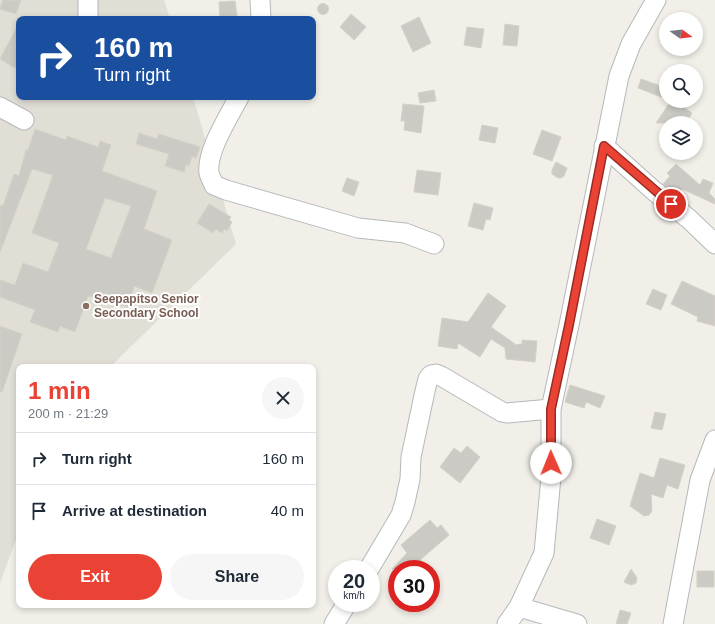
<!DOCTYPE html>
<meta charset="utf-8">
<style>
:root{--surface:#fff;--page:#f6f6f7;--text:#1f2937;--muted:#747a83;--line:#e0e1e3;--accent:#ea4335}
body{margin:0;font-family:Helvetica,sans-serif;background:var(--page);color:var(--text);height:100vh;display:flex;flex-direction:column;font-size:15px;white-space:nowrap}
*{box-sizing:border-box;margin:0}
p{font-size:13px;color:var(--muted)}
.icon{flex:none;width:22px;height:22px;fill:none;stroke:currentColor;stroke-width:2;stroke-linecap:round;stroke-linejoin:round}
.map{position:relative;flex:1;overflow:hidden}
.sheet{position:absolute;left:16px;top:364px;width:300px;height:244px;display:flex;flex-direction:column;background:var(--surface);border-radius:8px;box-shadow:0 2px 6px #0003}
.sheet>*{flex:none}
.hud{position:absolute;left:16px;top:16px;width:300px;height:84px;border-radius:8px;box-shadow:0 2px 6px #0003;background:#1a4fa0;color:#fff;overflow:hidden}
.needle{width:26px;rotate:104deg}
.buttons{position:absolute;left:659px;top:12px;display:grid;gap:8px}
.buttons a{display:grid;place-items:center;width:44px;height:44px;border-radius:50%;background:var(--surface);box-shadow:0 2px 6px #0003;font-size:20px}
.speed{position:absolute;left:328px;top:560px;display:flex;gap:8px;font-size:20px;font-weight:700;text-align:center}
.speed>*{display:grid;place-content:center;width:52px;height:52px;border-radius:50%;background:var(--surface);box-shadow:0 2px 6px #0003;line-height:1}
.speed small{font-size:10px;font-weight:400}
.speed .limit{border:6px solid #d22;background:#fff;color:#111}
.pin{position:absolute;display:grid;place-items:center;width:34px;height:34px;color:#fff;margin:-17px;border:2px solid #fff;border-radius:50%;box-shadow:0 1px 4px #0007}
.me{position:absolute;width:44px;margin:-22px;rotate:359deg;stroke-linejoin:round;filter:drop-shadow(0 0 3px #0008)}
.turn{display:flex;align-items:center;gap:14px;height:84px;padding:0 12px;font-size:18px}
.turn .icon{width:52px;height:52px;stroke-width:2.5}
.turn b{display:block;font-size:28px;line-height:34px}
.round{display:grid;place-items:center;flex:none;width:42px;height:42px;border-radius:21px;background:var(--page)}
.overview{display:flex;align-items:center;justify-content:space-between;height:68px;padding:0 12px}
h1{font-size:24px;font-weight:800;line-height:30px;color:var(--accent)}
.action{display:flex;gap:8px;margin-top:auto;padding:8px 12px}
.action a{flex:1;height:46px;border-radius:24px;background:var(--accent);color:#fff;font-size:16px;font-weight:800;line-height:46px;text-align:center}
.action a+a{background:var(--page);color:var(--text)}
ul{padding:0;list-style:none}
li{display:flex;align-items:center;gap:12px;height:52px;padding:0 12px;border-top:1px solid var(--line)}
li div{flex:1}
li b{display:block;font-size:15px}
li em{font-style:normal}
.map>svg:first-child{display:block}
.education{fill:#e1ded6}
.building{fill:#cccac5;stroke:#d6d1c6;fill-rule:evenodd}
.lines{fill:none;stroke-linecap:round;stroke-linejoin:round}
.minor-casing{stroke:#b5b8bc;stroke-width:21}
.minor{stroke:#fff;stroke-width:19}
.route-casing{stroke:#982c22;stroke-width:10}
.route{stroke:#ea4335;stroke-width:7}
.education-dot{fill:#8d6e63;stroke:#fff;stroke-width:1.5}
.labels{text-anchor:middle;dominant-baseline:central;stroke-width:4;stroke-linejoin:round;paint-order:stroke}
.education-label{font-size:12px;font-weight:bold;fill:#785e54;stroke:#fff;text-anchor:start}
</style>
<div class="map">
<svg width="715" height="624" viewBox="0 0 715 624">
<rect width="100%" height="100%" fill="#f1efe8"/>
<polygon class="education" points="0,0 164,0 170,19 19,19 19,97 193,97 236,244 110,367 19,367 19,531 0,583"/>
<g class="building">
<polygon points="3,0 21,0 16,14 0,9"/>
<polygon points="235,1 237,16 220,17 219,2"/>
<circle cx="323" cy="9" r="5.5"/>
<polygon points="351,14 366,27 354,40 340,27"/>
<polygon points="419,17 431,43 413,52 401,26"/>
<polygon points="19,23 19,61 15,68 0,59"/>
<polygon points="505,24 519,26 517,46 503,45"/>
<polygon points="467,27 484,29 481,48 464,45"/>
<polygon points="641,79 666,88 666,99 638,88"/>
<polygon points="434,90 436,101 420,103 418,93"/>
<polygon points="671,101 675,101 692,113 686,123 656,123"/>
<polygon points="403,104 424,106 421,133 404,130 405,121 401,121"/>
<polygon points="482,125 498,128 495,143 479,140"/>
<path d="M 35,129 L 66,140 L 67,136 L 98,147 L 100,141 L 111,145 L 102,171 L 157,191 L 144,229 L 172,240 L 152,293 L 134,286 L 128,307 L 88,296 L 75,332 L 60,326 L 58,332 L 30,322 L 35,310 L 0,297 L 0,280 L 15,285 L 23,263 L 48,272 L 59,243 L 32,233 L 53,175 L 32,169 L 0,252 L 0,205 L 3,206 L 14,174 L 19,176 L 26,150 L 28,150 ZM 105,198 L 131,206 L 111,258 L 86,249 Z"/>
<polygon points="542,130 561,137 552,161 533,154"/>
<polygon points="139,133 157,139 159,134 200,147 196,158 192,156 189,166 186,165 184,172 165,166 169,154 136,144"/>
<polygon points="556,162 567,168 564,176 561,178 558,178 552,174 552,170"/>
<polygon points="676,164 700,185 703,179 713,183 709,193 715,199 715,204 682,189 677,195 663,184 670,176 667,173"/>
<polygon points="417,170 441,173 438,195 414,192"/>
<polygon points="347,178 359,182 354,196 342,191"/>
<polygon points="474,203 493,208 490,220 486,219 483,230 468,226"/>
<polygon points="209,204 231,217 229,220 232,222 227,231 224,229 222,233 216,229 213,233 197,223"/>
<polygon points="682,281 715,296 715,326 697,321 698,317 671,304"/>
<polygon points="653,289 667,295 661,310 646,304"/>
<polygon points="488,293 506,306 491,327 515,344 514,345 522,344 522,340 537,341 535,362 506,359 505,348 491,339 480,357 458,343 457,349 438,346 442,318 468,322"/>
<polygon points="0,326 22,334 2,392 0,392"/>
<polygon points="570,385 605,396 600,408 586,402 584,408 565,402"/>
<polygon points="655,412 666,414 662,430 651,428"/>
<polygon points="467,446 480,457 460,483 440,467 454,448 461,453"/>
<polygon points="660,458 685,465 678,489 667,485 663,498 651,494 652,511 649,515 644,516 630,506 640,473 654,478"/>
<polygon points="597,519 616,526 609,545 590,538"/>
<polygon points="430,520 437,528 441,525 449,535 420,560 431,569 392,569 407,553 401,545"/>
<polygon points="631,569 637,578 636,583 631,585 624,582"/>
<rect x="697" y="571" width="17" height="16"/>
<polygon points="620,610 631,613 627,624 616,624"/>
</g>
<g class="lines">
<g class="minor-casing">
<g id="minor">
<polyline points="88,0 88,19"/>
<polyline points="260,0 261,19"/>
<path d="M 239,97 C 229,116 206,152 209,173 C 210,177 213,182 214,185 L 226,190 L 358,228 L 405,233 L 434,244"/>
<polyline points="0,107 24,120"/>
<polyline points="604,146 653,190 689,219 715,244"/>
<polyline points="369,569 401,515 405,502 410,479 411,457 425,391 428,379 431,375 436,374 441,376 502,412 507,413 551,409"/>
<polyline points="519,607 577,624"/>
<polyline points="334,624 347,603"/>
<polyline points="507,624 519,607 544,553 551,477 551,409 569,325 619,76 631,44 656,0"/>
<polyline points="673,624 700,480 715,440"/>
</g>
</g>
<use href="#minor" class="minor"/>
</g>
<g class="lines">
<g class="route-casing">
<polyline id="route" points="551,463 551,409 569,325 604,146 671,204"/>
</g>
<use href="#route" class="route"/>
</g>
<circle class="education-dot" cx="86" cy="306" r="4"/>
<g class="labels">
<g class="education-label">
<text x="94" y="299">Seepapitso Senior<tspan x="94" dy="14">Secondary School</tspan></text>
</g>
</g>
</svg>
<div class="buttons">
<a><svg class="needle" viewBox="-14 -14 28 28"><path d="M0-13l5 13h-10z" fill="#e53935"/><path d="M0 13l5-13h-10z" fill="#747a83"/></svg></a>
<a><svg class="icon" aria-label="search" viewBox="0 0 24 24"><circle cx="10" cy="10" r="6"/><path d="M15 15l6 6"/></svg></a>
<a><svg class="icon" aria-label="layers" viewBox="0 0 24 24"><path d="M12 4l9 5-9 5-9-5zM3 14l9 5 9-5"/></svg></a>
</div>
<div class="speed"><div>20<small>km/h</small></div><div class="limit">30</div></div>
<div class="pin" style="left:671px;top:204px;background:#d93025"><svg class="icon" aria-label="arrive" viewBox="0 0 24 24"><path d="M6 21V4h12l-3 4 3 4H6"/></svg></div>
<svg class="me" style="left:551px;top:463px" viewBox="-20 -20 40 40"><circle r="19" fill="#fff"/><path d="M0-13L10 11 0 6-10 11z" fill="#ea4335"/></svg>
<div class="hud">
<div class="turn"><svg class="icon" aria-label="right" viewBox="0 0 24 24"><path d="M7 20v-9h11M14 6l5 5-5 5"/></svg><div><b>160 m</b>Turn right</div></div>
</div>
<section class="sheet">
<div class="overview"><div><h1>1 min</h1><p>200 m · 21:29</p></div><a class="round"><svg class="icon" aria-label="close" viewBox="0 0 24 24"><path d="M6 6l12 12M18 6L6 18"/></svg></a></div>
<ul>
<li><svg class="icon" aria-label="right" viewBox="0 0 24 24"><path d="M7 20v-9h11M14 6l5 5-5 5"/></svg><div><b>Turn right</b></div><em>160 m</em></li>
<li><svg class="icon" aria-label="arrive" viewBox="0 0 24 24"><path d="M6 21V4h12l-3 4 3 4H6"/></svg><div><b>Arrive at destination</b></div><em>40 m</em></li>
</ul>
<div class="action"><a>Exit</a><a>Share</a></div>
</section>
</div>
